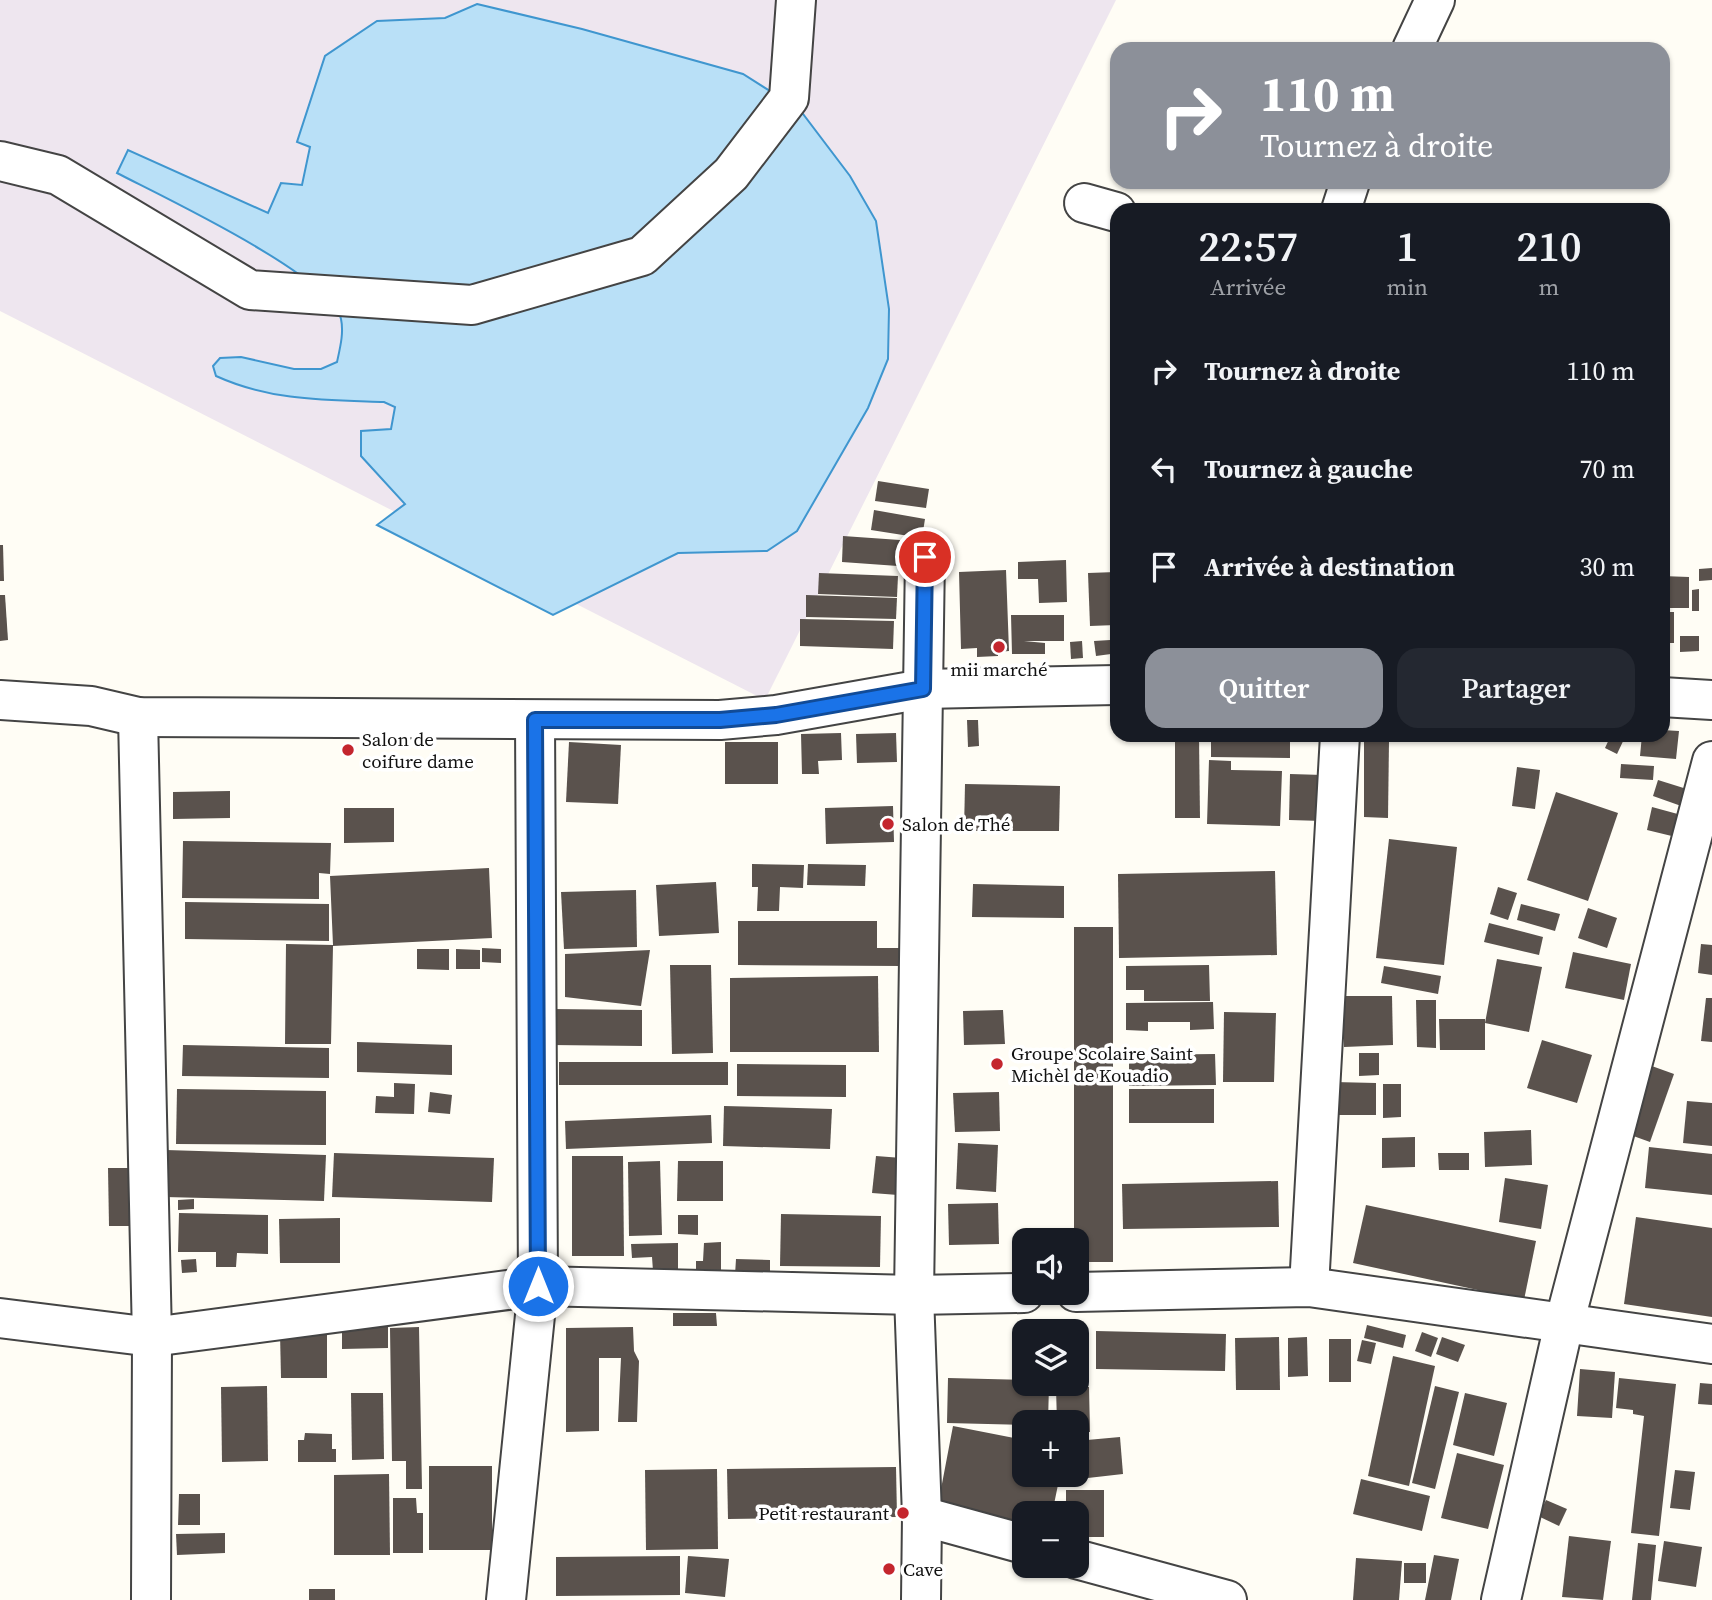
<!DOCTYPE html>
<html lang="fr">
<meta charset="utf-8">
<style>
:root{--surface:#171b24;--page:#242831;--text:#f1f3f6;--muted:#9ea1a6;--accent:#8c9099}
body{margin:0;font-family:"Source Serif 4",serif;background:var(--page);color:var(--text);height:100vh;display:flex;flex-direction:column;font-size:26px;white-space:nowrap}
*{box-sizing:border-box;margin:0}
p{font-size:23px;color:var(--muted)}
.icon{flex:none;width:38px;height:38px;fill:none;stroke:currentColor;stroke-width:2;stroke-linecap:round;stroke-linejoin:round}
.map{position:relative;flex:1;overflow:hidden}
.panel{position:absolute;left:1110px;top:203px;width:560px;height:539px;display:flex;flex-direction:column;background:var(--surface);border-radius:21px;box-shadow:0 2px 5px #0004}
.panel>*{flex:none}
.guide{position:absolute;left:1110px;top:42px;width:560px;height:147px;border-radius:21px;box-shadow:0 2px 5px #0004;background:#8c9099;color:#fff;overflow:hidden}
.buttons{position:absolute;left:1012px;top:1228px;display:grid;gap:14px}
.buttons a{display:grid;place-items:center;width:77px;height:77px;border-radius:14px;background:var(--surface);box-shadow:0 2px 5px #0004;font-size:35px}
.pin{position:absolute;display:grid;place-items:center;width:60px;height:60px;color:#fff;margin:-30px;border:4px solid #fff;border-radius:50%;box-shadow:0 2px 7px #0007}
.me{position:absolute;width:77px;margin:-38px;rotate:0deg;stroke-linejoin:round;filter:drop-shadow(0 0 5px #0008)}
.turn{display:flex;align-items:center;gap:24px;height:147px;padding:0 35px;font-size:32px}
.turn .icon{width:91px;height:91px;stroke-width:2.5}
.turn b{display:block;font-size:49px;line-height:60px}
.eta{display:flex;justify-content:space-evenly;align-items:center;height:119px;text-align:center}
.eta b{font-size:42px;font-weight:600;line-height:49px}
.primary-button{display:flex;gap:14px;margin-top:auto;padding:14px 35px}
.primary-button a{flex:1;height:80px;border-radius:21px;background:var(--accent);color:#fff;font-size:28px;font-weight:600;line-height:80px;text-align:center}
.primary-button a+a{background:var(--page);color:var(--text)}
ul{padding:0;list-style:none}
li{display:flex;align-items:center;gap:21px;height:98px;padding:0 35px}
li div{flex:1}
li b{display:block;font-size:26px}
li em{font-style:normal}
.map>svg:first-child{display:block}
.industrial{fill:#eee6ef}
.water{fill:#b9e0f7;stroke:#3f96cf;stroke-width:2}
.building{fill:#5a524d}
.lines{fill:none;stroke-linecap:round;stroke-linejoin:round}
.minor-casing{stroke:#444;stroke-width:42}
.minor{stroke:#fff;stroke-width:38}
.route-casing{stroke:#114b97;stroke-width:18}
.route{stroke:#1a73e8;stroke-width:12}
.poi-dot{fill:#c4262e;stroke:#fff;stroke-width:2.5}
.labels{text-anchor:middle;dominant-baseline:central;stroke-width:7;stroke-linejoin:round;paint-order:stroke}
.poi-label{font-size:19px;fill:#111;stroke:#fff;text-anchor:start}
</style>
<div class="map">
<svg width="1712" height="1600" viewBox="0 0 1712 1600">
<rect width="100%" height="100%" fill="#fffdf5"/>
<polygon class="industrial" points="0,0 1116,0 765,700 0,311"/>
<path class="water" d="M 477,4 L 582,29 L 743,74 L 800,110 L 850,176 L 876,221 L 889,309 L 888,359 L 868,408 L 797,531 L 767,551 L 678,553 L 553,615 L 377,525 L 405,504 L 361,456 L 361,431 L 391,429 L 395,407 L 384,402 C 325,400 271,401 216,376 L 213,366 L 220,358 L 241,357 L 294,369 L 321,369 L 337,362 C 340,348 344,333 341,319 C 332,276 159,195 117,173 L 128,150 L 268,213 L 281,183 L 302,185 L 310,147 L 297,142 L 325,56 L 377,21 L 445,18 Z"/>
<g class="building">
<polygon points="878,481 929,489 926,508 875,501"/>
<polygon points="874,510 925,519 922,538 871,530"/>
<polygon points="843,536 900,540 898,566 842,562"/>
<polygon points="0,545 3,545 4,581 0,581"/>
<polygon points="1066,560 1067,602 1039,603 1038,579 1018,579 1018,562"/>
<polygon points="1712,568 1712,580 1699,581 1699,569"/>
<polygon points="1006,570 1009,651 998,652 998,656 977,657 977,648 961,649 959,572"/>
<polygon points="1116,572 1116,625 1090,626 1088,573"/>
<polygon points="819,573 898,576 897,597 818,594"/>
<polygon points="1662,576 1689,577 1689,608 1662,608"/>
<polygon points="1699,589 1699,611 1692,611 1692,590"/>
<polygon points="0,595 5,595 8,640 0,641"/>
<polygon points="806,595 897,598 896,619 806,617"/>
<rect x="1662" y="612" width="12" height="31"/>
<polygon points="1011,615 1064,615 1064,641 1024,641 1045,643 1045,654 1012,654"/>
<polygon points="800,619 894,621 893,649 800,646"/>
<polygon points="1680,636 1699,636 1699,651 1680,652"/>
<polygon points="1110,640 1111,654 1096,656 1094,641"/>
<polygon points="1082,641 1083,658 1071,659 1070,642"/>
<polygon points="967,720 978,720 979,746 968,747"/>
<polygon points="1662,730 1679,731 1676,759 1640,756 1642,735 1662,735"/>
<polygon points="841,733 842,760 818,761 819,774 802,774 801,734"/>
<polygon points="896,733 897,762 857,763 856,734"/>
<polygon points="1211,735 1290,735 1290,758 1211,757"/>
<polygon points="1611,735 1626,735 1617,754 1605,748"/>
<polygon points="1175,736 1199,736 1200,818 1175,818"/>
<polygon points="1364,741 1389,741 1388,818 1364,817"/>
<polygon points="569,742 621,745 618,804 566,802"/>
<rect x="725" y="742" width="53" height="42"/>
<polygon points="1209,760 1231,761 1231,770 1282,771 1280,826 1207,824"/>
<polygon points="1621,764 1654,766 1653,780 1620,778"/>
<polygon points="1517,767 1540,770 1535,809 1512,806"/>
<polygon points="1290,774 1323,775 1323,821 1289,820"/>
<polygon points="1658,780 1690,790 1684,807 1653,796"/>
<polygon points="965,784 1060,786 1059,831 964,831"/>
<polygon points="230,791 230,818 173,819 173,792"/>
<polygon points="1556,792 1618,813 1588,901 1527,880"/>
<polygon points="893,806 894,842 826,844 825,808"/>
<polygon points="1652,807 1685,816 1680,838 1647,830"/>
<polygon points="344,808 394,808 394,842 344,843"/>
<polygon points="1389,839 1457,847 1444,965 1376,958"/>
<polygon points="183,841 331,843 330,874 319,873 319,899 182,898"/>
<polygon points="752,864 804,865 803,888 780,887 779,911 757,911 758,887 752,887"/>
<polygon points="808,864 866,865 865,886 807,885"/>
<polygon points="489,868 492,938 333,946 331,1044 285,1044 286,944 333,945 330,876"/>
<polygon points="1275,871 1277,955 1119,958 1118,874"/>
<polygon points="716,882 719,933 659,936 656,885"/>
<polygon points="973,884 1064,886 1064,918 972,917"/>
<polygon points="1498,887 1517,893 1508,920 1490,914"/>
<polygon points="636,890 637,947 564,949 561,892"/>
<polygon points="185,902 329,904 329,941 185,939"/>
<polygon points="1521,904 1560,914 1555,931 1517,920"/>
<polygon points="1588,908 1617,918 1607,948 1578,938"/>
<polygon points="738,921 877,921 877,948 903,948 903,966 738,965"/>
<polygon points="1489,923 1543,937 1539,955 1484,942"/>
<polygon points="1074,927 1113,927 1113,1262 1076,1262 1076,1241 1074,1241"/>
<polygon points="1701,944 1712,945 1712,975 1698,973"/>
<polygon points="482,948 501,949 501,963 482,962"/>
<polygon points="417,949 449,949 449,970 417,969"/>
<polygon points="456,949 480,950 480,969 456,969"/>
<polygon points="650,950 641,1006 565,997 565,954"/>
<polygon points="1573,952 1631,964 1624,1000 1565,988"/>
<polygon points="1497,959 1542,967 1529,1032 1485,1023"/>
<polygon points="670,965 711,965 713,1053 672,1054"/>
<polygon points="1209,965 1210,1001 1144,1001 1144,990 1126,990 1126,966"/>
<polygon points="1384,966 1441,976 1438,994 1381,983"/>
<polygon points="878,976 879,1052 730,1052 730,978"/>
<polygon points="1344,996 1392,996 1393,1045 1344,1047"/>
<polygon points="1706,998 1712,998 1712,1042 1701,1041"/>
<polygon points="1416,1000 1436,1000 1436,1048 1417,1047"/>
<polygon points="1213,1002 1214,1029 1190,1030 1190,1022 1148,1022 1148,1031 1126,1030 1126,1003"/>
<polygon points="552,1009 642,1010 642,1046 551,1045"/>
<polygon points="1003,1010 1005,1044 964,1045 963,1011"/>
<polygon points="1224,1012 1276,1013 1274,1082 1223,1082"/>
<polygon points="1439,1019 1485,1019 1485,1050 1440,1050"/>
<polygon points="1542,1040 1592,1055 1577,1103 1527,1088"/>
<polygon points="357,1042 452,1045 452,1075 357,1072"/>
<polygon points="183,1045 329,1048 329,1078 182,1076"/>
<polygon points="1359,1053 1379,1053 1379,1075 1359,1076"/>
<polygon points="1215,1054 1216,1085 1129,1086 1129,1055"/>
<rect x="559" y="1062" width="169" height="23"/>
<polygon points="737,1064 846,1065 846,1097 737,1096"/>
<polygon points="1649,1065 1674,1074 1650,1142 1625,1133"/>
<polygon points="1334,1082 1376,1083 1376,1115 1334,1115"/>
<polygon points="394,1083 415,1084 414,1114 375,1113 376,1096 394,1097"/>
<polygon points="1383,1084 1401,1084 1401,1117 1383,1118"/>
<polygon points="177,1089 326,1091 326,1145 176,1144"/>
<rect x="1129" y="1089" width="85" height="34"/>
<polygon points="430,1092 452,1095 450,1114 428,1112"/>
<polygon points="999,1092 1000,1131 955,1132 953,1093"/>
<polygon points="1687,1101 1712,1103 1712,1146 1683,1143"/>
<polygon points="724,1106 832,1109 830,1149 723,1146"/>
<polygon points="711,1115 712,1143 566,1149 565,1121"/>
<polygon points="1531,1130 1532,1165 1485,1167 1484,1132"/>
<polygon points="1415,1137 1415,1167 1382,1168 1382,1138"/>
<polygon points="958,1143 998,1145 996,1192 956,1189"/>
<polygon points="1649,1147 1712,1154 1712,1195 1645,1188"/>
<polygon points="166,1150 326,1155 324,1201 165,1197"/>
<polygon points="334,1153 494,1158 492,1202 332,1197"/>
<polygon points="1438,1153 1469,1153 1469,1170 1439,1170"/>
<polygon points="572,1156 623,1156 624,1256 572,1256"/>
<polygon points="876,1156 902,1158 898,1195 872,1193"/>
<polygon points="660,1161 662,1235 629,1236 628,1162"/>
<polygon points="678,1161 723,1161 723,1201 677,1201"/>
<polygon points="108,1168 137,1168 138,1226 109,1226"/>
<polygon points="1505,1178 1548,1185 1541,1229 1499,1222"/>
<polygon points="1278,1181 1279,1227 1123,1229 1122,1184"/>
<polygon points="194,1199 194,1209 178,1210 178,1200"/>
<polygon points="998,1203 999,1244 949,1245 948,1204"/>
<polygon points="1366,1205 1536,1241 1524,1300 1353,1263"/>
<polygon points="179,1213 268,1215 268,1254 237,1253 236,1267 216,1267 216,1252 178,1252"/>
<polygon points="781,1214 881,1216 880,1267 780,1266"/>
<polygon points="678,1215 698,1215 698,1235 678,1234"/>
<polygon points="1636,1217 1712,1228 1712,1317 1624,1304"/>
<polygon points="340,1218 340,1263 280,1263 279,1219"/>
<polygon points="721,1242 721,1274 696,1274 696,1261 703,1261 704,1243"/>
<polygon points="678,1243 678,1270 653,1271 652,1257 632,1258 631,1244"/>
<polygon points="196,1259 197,1272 182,1273 181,1260"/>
<polygon points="736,1259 770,1260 770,1275 735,1275"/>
<polygon points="673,1313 716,1313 717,1326 673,1326"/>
<polygon points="342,1324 388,1324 388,1348 342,1349"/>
<polygon points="1367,1325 1406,1335 1403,1348 1364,1338"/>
<polygon points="419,1327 422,1489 406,1489 406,1461 392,1461 390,1328"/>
<polygon points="633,1327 634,1351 639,1361 637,1422 618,1422 621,1358 599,1358 599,1431 566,1432 566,1328"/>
<polygon points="1096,1331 1226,1334 1225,1371 1096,1369"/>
<polygon points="1422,1332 1438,1338 1431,1357 1415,1351"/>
<polygon points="280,1333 327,1333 327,1378 281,1378"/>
<polygon points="1279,1337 1280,1390 1236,1390 1235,1338"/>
<polygon points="1307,1337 1308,1376 1288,1377 1288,1338"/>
<polygon points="1442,1337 1465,1345 1458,1362 1436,1354"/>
<rect x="1329" y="1339" width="22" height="43"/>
<polygon points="1362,1340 1376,1343 1371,1364 1357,1361"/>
<polygon points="1393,1356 1435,1366 1409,1486 1368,1476"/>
<polygon points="1580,1369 1615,1372 1612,1418 1577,1416"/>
<polygon points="948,1378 1024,1380 1024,1384 1049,1384 1048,1423 1024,1423 1024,1425 947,1423"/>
<polygon points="1619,1378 1676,1384 1659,1536 1631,1533 1644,1416 1633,1414 1633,1410 1616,1408"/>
<polygon points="1700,1383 1712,1384 1712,1405 1698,1404"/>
<polygon points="267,1386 268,1461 222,1462 221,1387"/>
<polygon points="1435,1386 1459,1392 1435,1489 1412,1483"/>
<polygon points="1089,1387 1090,1432 1076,1432 1076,1423 1057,1423 1056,1388"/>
<polygon points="351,1393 383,1393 384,1459 352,1460"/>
<polygon points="1465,1393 1507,1403 1494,1456 1453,1445"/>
<polygon points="953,1426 1024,1440 1024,1475 1060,1475 1052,1514 1024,1514 1024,1527 937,1510"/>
<polygon points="305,1433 332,1434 332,1449 336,1449 336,1462 298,1462 298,1440 304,1440"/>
<polygon points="1120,1437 1123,1474 1079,1479 1076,1441"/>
<polygon points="1457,1453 1504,1465 1488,1529 1441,1518"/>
<rect x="429" y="1466" width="63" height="84"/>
<polygon points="896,1467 897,1517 728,1519 727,1469"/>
<polygon points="717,1469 718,1549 646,1550 645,1470"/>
<polygon points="1675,1470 1695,1472 1690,1510 1670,1508"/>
<polygon points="389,1474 390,1555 334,1555 334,1475"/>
<polygon points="1361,1479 1430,1496 1422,1531 1353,1514"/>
<polygon points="1066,1490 1104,1490 1104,1537 1076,1537 1076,1514 1066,1514"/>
<polygon points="179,1494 200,1494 200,1525 178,1525"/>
<polygon points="393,1498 416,1498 417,1513 423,1513 423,1553 393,1553"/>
<polygon points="1546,1500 1567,1509 1559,1526 1538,1516"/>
<polygon points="225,1533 225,1553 177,1555 176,1534"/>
<polygon points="1569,1536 1611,1541 1603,1600 1562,1597"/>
<polygon points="1664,1541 1702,1547 1696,1587 1658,1581"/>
<polygon points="1638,1543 1656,1545 1651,1600 1632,1600"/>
<polygon points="1434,1555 1459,1559 1451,1600 1425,1600"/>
<polygon points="680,1556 680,1595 556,1596 556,1557"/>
<polygon points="688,1556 729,1559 725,1597 685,1593"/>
<polygon points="1356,1558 1402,1561 1399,1600 1353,1600"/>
<rect x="1404" y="1563" width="22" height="20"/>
<rect x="309" y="1589" width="26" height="11"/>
</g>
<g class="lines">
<g class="minor-casing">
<g id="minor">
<polyline points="1412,49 1435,0"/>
<polyline points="0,161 58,175 250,290 472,305 642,256 731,174 789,98 796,0"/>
<polyline points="1084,203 1116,212"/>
<polyline points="1341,210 1350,182"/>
<polyline points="1662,697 1712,700"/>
<polyline points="0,700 91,706 138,717 720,720 776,715 923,689 1116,685"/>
<polyline points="138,717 152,1337 151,1600"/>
<polyline points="1309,1287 1340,735"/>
<polyline points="1076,1292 1309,1287 1712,1344"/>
<polyline points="0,1318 152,1337 538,1286 914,1295 1024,1293"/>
<polyline points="922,1516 1024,1544"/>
<polyline points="1076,1559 1227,1600"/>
<polyline points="506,1600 538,1286 535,720"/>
<polyline points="921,1600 922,1516 914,1295 925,557"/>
<polyline points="1501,1600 1564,1324 1712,761"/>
</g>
</g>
<use href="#minor" class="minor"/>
</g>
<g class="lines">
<g class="route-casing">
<polyline id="route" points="538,1286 535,720 720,720 776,715 923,689 925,557"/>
</g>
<use href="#route" class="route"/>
</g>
<g class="poi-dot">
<circle cx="999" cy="647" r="7"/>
<circle cx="348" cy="750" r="7"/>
<circle cx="888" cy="824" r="7"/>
<circle cx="997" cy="1064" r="7"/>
<circle cx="903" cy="1513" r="7"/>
<circle cx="889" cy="1569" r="7"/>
</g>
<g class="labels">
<g class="poi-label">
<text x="999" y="669" text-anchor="middle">mii marché</text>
<text x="362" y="739">Salon de<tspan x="362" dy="22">coifure dame</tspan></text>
<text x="902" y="824">Salon de Thé</text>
<text x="1011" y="1053">Groupe Scolaire Saint<tspan x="1011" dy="22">Michèl de Kouadio</tspan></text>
<text x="889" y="1513" text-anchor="end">Petit restaurant</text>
<text x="903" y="1569">Cave</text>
</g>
</g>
</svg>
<div class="buttons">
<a><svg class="icon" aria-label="sound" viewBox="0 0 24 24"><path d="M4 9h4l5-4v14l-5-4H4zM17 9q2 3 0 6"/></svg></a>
<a><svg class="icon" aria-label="layers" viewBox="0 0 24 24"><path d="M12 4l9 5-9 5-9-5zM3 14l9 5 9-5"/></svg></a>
<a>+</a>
<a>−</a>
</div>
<div class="pin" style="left:925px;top:557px;background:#d93025"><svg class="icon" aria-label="arrive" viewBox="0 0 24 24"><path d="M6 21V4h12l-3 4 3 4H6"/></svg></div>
<svg class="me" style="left:538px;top:1286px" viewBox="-20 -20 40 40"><circle r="17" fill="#1a73e8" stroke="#fff" stroke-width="3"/><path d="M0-11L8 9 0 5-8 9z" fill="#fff"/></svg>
<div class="guide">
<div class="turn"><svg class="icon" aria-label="right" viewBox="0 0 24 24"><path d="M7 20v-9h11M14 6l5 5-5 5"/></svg><div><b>110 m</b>Tournez à droite</div></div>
</div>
<section class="panel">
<div class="eta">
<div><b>22:57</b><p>Arrivée</p></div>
<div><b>1</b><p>min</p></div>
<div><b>210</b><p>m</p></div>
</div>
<ul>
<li><svg class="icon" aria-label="right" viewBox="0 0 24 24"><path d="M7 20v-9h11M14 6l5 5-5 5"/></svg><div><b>Tournez à droite</b></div><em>110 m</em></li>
<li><svg class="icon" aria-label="left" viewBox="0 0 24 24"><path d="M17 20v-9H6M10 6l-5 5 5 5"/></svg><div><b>Tournez à gauche</b></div><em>70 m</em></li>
<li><svg class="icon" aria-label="arrive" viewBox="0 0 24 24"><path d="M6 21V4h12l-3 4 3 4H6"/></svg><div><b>Arrivée à destination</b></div><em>30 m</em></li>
</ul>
<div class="primary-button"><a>Quitter</a><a>Partager</a></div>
</section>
</div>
